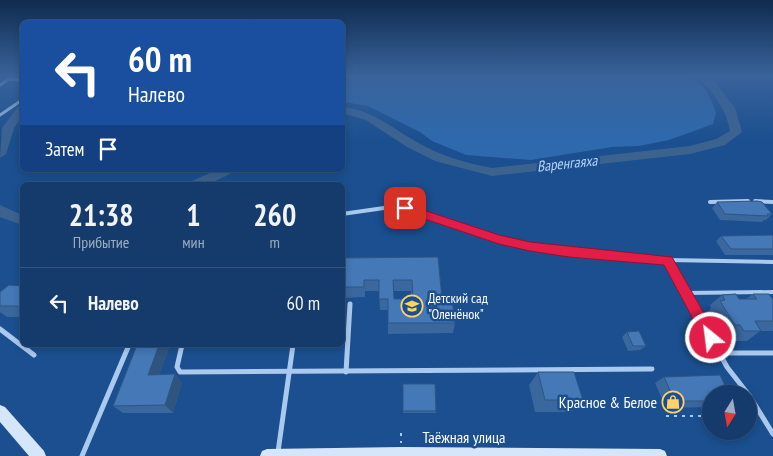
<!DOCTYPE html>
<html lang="ru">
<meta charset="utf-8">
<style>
:root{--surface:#143b6b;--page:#214673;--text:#f1f3f6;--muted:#9dadc1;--line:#33557e}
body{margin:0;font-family:"PT Sans Narrow",sans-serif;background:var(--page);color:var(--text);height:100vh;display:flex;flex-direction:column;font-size:19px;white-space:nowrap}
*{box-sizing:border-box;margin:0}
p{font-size:16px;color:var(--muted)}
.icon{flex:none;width:28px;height:28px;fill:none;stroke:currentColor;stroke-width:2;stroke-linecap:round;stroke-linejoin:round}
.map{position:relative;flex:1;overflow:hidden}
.sheet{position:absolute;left:20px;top:182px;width:325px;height:165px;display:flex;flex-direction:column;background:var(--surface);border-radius:8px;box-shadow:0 2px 8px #0003,0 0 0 1px var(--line)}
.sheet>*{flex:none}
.banner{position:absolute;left:20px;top:20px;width:325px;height:152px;border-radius:8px;box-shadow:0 2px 8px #0003,0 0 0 1px var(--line);background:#1a4fa0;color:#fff;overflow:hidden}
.needle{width:32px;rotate:191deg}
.tools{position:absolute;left:702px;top:385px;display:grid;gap:10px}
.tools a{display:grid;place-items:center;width:55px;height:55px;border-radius:50%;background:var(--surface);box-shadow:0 2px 8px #0003,0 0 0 1px var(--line);font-size:25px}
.pin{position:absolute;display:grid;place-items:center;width:42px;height:42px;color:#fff;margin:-21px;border-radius:10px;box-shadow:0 2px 8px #0006}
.me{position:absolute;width:55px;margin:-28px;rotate:331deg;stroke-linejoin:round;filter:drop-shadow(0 0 4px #0008)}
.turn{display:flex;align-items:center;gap:18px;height:105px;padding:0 25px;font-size:22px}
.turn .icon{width:65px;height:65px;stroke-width:2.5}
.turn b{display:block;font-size:35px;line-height:42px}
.then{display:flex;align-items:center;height:48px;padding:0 25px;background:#0003;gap:10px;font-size:19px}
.eta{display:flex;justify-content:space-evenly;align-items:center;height:85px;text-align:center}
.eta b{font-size:30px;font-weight:800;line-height:35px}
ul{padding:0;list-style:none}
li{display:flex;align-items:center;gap:15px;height:70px;padding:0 25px;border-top:1px solid var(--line)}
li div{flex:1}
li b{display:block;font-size:19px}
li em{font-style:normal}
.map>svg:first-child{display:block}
.green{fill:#2e69ad}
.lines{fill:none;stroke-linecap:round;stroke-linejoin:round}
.river{fill:#3c6290;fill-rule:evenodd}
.path{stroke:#a9c9ee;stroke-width:2;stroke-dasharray:3 5;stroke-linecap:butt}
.lane-far2{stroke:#a9c9ee;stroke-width:3}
.lane-far1{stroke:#a9c9ee;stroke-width:4}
.lane{stroke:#a9c9ee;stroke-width:5}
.secondary{fill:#d6e6fa;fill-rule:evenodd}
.wall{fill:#3a679d;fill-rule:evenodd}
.shaded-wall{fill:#305480}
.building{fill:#4478b7;stroke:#305480;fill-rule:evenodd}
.route{fill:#e11d48;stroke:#92132f}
.labels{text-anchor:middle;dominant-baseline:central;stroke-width:5;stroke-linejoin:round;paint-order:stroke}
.poi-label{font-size:14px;fill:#fff;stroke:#1b4f8f;text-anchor:start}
.water-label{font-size:15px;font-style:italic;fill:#b5d3f5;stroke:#1b4f8f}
.near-poi-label{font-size:16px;fill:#fff;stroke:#1b4f8f;text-anchor:end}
.near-street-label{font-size:16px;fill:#fff;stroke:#1b4f8f}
</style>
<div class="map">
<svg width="773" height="456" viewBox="0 0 773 456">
<rect width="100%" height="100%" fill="#1b4f8f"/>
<polygon class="green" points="342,76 691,76 705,89 710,97 716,113 713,124 669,140 639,146 612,147 531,160 466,155 432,141 420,132 368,106 343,102"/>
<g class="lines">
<g class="river">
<path d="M 698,76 L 709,76 L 713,79 L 735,108 L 742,132 L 725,145 L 690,154 L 492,176 L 435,161 L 407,147 L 366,120 L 342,113 L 342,107 C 372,110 391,127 415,141 C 439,155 465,163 492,168 L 690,146 L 716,139 L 730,131 C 726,107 713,94 698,76 Z"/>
<polygon points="22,106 22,116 14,128 6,154 0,158 2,128 18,107"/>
<polygon points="216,170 234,170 232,173 207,185 188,185 190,182"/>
<polygon points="0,205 22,215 22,225 0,217"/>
</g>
<g class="path">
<polyline points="666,416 711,416"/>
<polyline points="401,433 401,443"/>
</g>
<g class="lane-far2">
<polyline points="8,79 22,80"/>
<polyline points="0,85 13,76"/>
<polyline points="0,115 22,100"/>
</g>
<g class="lane-far1">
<polyline points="755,201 773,202"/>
<polyline points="710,202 748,201"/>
<polyline points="342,214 384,208 405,208 499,240 569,252 668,260 688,297"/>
<polyline points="668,260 773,262"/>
<polyline points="686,293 773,292"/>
</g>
<g class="lane">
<polyline points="688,296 727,367 748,394"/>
<polyline points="0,329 34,355"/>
<polyline points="182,345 177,367 180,372 652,369"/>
<polyline points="719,353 773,353"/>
<polyline points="346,372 350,304"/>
<polyline points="749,395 773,434"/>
<polyline points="278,452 293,345"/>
<polyline points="82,456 129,345"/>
</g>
<g class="secondary">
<polygon points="0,405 5,407 44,451 46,456 29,456 0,422"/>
<polygon points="402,447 660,449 665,451 667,456 260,456 262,451 267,449"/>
</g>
</g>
<g class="wall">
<polygon points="717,202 772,214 766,220 764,220 762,222 720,220 712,208"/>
<polygon points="773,235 773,255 725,255 716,241 721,236"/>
<path d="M 438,257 L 442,299 L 455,323 L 453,333 L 388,334 L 388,310 L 380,310 L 379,291 L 365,291 L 365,297 L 342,298 L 342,258 ZM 394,291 L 411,291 L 411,299 L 394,299 Z"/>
<polygon points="22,286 22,317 7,317 0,312 0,292"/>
<polygon points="753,294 773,300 773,331 760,331 747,341 730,341 727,335 722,335 708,311 711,308 710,305 722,295 739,299 746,299"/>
<polygon points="627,332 646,346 640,350 628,351 622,337"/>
<polygon points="137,345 170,345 159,375 182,382 173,413 123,413 113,406"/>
<polygon points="538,372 583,400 571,412 535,412 529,385"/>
<polygon points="664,377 711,394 711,407 666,408 655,383"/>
<polygon points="403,384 436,411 436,413 403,413"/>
</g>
<g class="shaded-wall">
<polygon points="0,76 6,76 0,81"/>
<polygon points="159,345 170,345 156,383 148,375"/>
<polygon points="175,374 182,382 173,413 165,405"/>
</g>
<g class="building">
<polygon points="757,201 762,202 772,214 767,214 768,216 725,214 717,202"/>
<polygon points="773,235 773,249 731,249 721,236"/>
<path d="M 438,257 L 442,299 L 452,299 L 455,323 L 388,323 L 388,299 L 379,299 L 379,280 L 364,280 L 364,287 L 342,287 L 342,258 ZM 393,280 L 412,280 L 413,299 L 394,299 Z"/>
<polygon points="9,285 22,286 22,308 17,306 0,306 0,292"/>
<polygon points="736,294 739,299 757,299 753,294 769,294 773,300 773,321 755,321 761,331 744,331 740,325 735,325 720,301 725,300 722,295"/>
<polygon points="639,331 646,346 633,346 627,332"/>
<polygon points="137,345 159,345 148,375 175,374 165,405 113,406"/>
<polygon points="538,372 574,372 583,400 545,400"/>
<polygon points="720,375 729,394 711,394 711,401 675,401 664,377"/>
<polygon points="403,384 435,384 436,411 403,411"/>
</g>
<linearGradient id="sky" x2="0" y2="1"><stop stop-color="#0f2b4f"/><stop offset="0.54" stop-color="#39639b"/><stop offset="1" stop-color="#39639b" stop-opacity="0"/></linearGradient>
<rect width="773" height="140" fill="url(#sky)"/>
<polygon class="route" points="405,204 499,235 530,242 672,257 718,338 716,343 711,344 706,343 664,265 569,257 530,251 499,244 401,211 399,208"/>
<defs>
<g id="school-ring" transform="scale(1.125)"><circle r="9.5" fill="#1b4f8f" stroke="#ffd166" stroke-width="1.5"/><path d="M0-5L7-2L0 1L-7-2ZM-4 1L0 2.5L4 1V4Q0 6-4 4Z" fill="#ffd166"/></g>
<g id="shop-ring" transform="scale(1.125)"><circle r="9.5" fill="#1b4f8f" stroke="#ffd166" stroke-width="1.5"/><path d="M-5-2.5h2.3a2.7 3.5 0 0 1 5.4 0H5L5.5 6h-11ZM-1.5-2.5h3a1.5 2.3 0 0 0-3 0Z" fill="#ffd166"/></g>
</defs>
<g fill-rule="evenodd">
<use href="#school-ring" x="412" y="306"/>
<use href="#shop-ring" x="673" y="402"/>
</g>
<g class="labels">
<g class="poi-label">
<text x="428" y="298">Детский сад<tspan x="428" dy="16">"Оленёнок"</tspan></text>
</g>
<g class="water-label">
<text transform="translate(567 163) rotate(-6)">Варенгаяха</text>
</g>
<g class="near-poi-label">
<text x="657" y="402">Красное &amp; Белое</text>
</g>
<g class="near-street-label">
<text x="464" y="437">Таёжная улица</text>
</g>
</g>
</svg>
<div class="tools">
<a><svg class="needle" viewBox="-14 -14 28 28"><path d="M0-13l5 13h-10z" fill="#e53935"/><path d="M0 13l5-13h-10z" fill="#9dadc1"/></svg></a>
</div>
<div class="pin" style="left:405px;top:208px;background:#d93025"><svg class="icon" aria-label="arrive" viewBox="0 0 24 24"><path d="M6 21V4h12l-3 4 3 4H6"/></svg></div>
<svg class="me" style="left:711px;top:338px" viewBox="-20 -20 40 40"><circle r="17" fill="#e11d48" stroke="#fff" stroke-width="3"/><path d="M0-11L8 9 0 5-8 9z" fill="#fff"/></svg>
<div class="banner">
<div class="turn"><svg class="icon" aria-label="left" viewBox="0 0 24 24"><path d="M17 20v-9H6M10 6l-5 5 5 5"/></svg><div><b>60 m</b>Налево</div></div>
<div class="then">Затем<svg class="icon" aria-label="arrive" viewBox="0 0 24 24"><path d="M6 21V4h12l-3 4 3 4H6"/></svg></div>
</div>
<section class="sheet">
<div class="eta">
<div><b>21:38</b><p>Прибытие</p></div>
<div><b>1</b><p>мин</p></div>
<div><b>260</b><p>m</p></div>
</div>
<ul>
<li><svg class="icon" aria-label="left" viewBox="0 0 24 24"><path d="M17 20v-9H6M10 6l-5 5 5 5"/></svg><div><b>Налево</b></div><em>60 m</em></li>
</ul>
</section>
</div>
